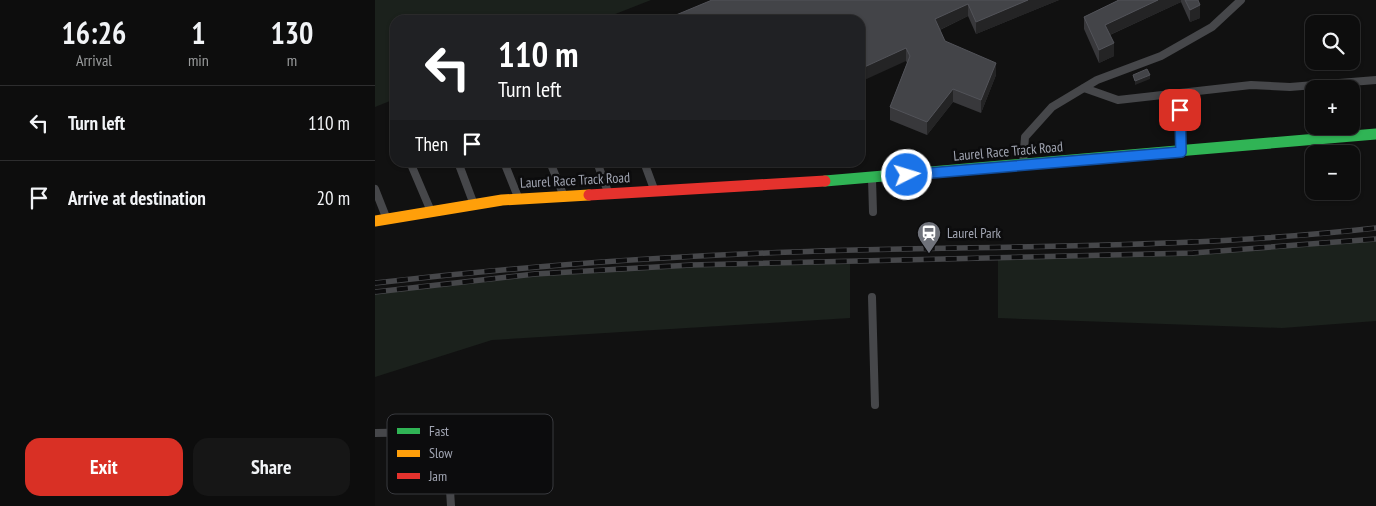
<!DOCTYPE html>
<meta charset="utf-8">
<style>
:root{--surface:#0d0d0d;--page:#161616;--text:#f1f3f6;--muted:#9a9c9d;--line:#2d2d2e;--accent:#d93025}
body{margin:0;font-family:"PT Sans Narrow",sans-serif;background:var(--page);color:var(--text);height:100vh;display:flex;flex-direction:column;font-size:19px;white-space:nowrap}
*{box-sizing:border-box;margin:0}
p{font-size:16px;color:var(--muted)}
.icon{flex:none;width:28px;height:28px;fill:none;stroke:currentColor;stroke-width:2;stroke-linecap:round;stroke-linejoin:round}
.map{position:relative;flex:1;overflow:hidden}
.side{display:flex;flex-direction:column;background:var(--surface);width:375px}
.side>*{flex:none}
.top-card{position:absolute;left:15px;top:15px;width:475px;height:152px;border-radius:15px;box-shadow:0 1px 4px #0004,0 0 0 1px var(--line);background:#202124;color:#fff;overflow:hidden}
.tools{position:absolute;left:930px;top:15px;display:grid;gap:10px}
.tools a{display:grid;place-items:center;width:55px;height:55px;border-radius:10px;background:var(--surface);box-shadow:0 1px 4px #0004,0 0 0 1px var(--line);font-size:25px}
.pin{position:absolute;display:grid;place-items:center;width:42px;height:42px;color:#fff;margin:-21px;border-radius:10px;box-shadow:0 2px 8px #0006}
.me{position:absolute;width:55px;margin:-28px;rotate:85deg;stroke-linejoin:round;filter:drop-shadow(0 0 4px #0008)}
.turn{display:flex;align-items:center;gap:18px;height:105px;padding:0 25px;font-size:22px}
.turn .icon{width:65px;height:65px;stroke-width:2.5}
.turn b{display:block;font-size:35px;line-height:42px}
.then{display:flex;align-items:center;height:48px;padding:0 25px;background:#0003;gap:10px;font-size:19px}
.eta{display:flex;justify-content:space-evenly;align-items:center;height:85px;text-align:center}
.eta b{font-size:30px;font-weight:800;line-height:35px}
.cta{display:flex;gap:10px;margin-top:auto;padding:10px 25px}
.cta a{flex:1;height:58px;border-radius:15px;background:var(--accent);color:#fff;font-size:20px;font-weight:800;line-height:58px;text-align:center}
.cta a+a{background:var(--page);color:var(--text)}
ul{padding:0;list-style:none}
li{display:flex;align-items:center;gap:15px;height:75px;padding:0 25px;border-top:1px solid var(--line)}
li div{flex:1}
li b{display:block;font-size:19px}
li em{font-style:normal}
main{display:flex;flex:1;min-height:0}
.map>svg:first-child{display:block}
.green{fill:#1b211c}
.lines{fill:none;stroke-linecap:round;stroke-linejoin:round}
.lane{stroke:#46474a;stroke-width:8}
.fast{stroke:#30b455;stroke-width:11}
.slow{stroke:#ff9f0a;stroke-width:11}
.jam{stroke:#e5322d;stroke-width:11}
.rail-casing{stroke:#46474a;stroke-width:5.5}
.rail{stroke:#0c0c0d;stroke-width:4;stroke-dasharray:11;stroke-linecap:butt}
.wall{fill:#38383b}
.shaded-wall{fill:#242425}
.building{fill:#434448;stroke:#525359}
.route-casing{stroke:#114b97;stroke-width:12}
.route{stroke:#1a73e8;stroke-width:9}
.labels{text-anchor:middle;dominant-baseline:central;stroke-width:5;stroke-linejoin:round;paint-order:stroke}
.street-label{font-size:14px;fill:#a2a6b3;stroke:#0c0c0d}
.poi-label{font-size:14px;fill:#a2a6b3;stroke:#0c0c0d;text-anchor:start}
.key{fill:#0c0c0d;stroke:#393a3f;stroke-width:1}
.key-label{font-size:14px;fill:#a2a6b3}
</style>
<main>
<section class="side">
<div class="eta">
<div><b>16:26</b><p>Arrival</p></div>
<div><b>1</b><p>min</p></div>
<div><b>130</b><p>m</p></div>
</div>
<ul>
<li><svg class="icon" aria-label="left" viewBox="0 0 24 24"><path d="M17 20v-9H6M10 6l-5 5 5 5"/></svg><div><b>Turn left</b></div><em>110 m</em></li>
<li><svg class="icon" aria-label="arrive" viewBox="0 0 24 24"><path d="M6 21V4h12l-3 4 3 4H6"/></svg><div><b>Arrive at destination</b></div><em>20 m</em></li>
</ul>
<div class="cta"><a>Exit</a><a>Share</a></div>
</section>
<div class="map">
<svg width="1001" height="506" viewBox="0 0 1001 506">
<rect width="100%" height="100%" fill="#111"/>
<g class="green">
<polygon points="0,0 276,0 225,20 20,20 20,99 0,107"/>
<polygon points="1001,239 1001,321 907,328 623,318 623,258 818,253"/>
<path d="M 475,260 L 475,318 L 117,340 L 0,377 L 0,292 C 158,273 316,263 475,260 Z"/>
</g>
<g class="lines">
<g class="lane">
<polyline points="709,88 743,100 876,85 915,87 1001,80"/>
<polyline points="804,93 806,150"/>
<polyline points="35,162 55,209"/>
<polyline points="83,162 98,202"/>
<polyline points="129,162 143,197"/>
<polyline points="175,162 188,194"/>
<polyline points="222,162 233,192"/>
<polyline points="269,162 279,189"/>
<polyline points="648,163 650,137 677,107 722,80 786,56 837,27 866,0"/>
<polyline points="497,179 498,212"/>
<polyline points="0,189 11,217"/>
<polyline points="497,297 500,405"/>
<polyline points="0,433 60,432 72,442 76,506"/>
</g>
<polyline class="fast" points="450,181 1001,134"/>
<polyline class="slow" points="0,221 127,200 214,195"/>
<polyline class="jam" points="214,195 450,181"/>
<g class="rail-casing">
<g id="rail">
<path d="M 0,283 C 139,267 277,257 417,252 C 612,245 807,250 1001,228"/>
<polyline points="0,292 160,274 316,265 818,253 1001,239"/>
</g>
</g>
<use href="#rail" class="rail"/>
</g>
<g class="wall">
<polygon points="337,0 684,0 601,34 593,16 565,30 570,41 621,75 606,113 578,102 552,135 515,120 515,107 532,63 531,61"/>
<polygon points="742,0 823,0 825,18 815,22 806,2 735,35 739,56 724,63 709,29 709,17 742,1"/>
</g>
<g class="shaded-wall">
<polygon points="653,0 684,0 601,34 601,22"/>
<polygon points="783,0 806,0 806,2 730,37 730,25"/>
<polygon points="593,4 593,16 560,32 560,19"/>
<polygon points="825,5 825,18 815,22 815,10"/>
<polygon points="739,43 739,56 724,63 724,50"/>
<polygon points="531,48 531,61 485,82 485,69"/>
<polygon points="621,63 621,75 606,113 606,100"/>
<polygon points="775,75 775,79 760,85 760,81"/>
<polygon points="578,89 578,102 552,135 552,122"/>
</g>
<g class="building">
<polygon points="337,0 653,0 601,22 593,4 560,19 570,41 621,63 606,100 578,89 552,122 515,107 535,56 531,48 485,69 485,20 289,20"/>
<polygon points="744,0 783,0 730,25 739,43 724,50 709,17"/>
<polygon points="810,0 823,0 825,5 815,10"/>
<polygon points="772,69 775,75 760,81 758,75"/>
</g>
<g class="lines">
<g class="route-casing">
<polyline id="route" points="532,175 806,152 805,110"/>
</g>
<use href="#route" class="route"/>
</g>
<defs>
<g id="station-pin" transform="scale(1.25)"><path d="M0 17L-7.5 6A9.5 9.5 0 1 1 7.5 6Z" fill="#6f727a" stroke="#0c0c0d"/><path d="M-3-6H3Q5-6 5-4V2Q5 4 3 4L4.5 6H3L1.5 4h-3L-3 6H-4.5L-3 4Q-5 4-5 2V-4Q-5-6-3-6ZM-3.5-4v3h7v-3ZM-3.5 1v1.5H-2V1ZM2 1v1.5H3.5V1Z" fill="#fff"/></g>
</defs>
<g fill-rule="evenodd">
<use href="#station-pin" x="554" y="233"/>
</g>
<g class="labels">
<g class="street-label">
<text transform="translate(633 151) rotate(-5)">Laurel Race Track Road</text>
<text transform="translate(200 180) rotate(-3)">Laurel Race Track Road</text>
</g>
<g class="poi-label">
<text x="572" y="233">Laurel Park</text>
</g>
</g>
<rect x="12" y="414" width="166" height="80" rx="8" class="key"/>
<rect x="22" y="428" width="23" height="6" fill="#30b455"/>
<rect x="22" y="450" width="23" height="7" fill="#ff9f0a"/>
<rect x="22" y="473" width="23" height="6" fill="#e5322d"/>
<g class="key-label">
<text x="54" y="436">Fast</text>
<text x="54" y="458">Slow</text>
<text x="54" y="481">Jam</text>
</g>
</svg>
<div class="tools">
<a><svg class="icon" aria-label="search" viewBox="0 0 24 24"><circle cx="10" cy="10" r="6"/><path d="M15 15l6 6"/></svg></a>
<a>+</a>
<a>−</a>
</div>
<div class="pin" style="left:805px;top:110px;background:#d93025"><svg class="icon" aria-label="arrive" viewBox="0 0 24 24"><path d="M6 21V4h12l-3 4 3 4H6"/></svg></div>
<svg class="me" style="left:532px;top:175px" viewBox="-20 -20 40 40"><circle r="17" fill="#1a73e8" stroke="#fff" stroke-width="3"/><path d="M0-11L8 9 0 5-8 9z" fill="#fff"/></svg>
<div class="top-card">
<div class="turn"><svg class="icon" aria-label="left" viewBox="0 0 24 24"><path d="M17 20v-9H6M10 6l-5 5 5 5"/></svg><div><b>110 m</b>Turn left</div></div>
<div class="then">Then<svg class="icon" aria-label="arrive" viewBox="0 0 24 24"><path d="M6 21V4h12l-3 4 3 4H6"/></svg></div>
</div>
</div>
</main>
